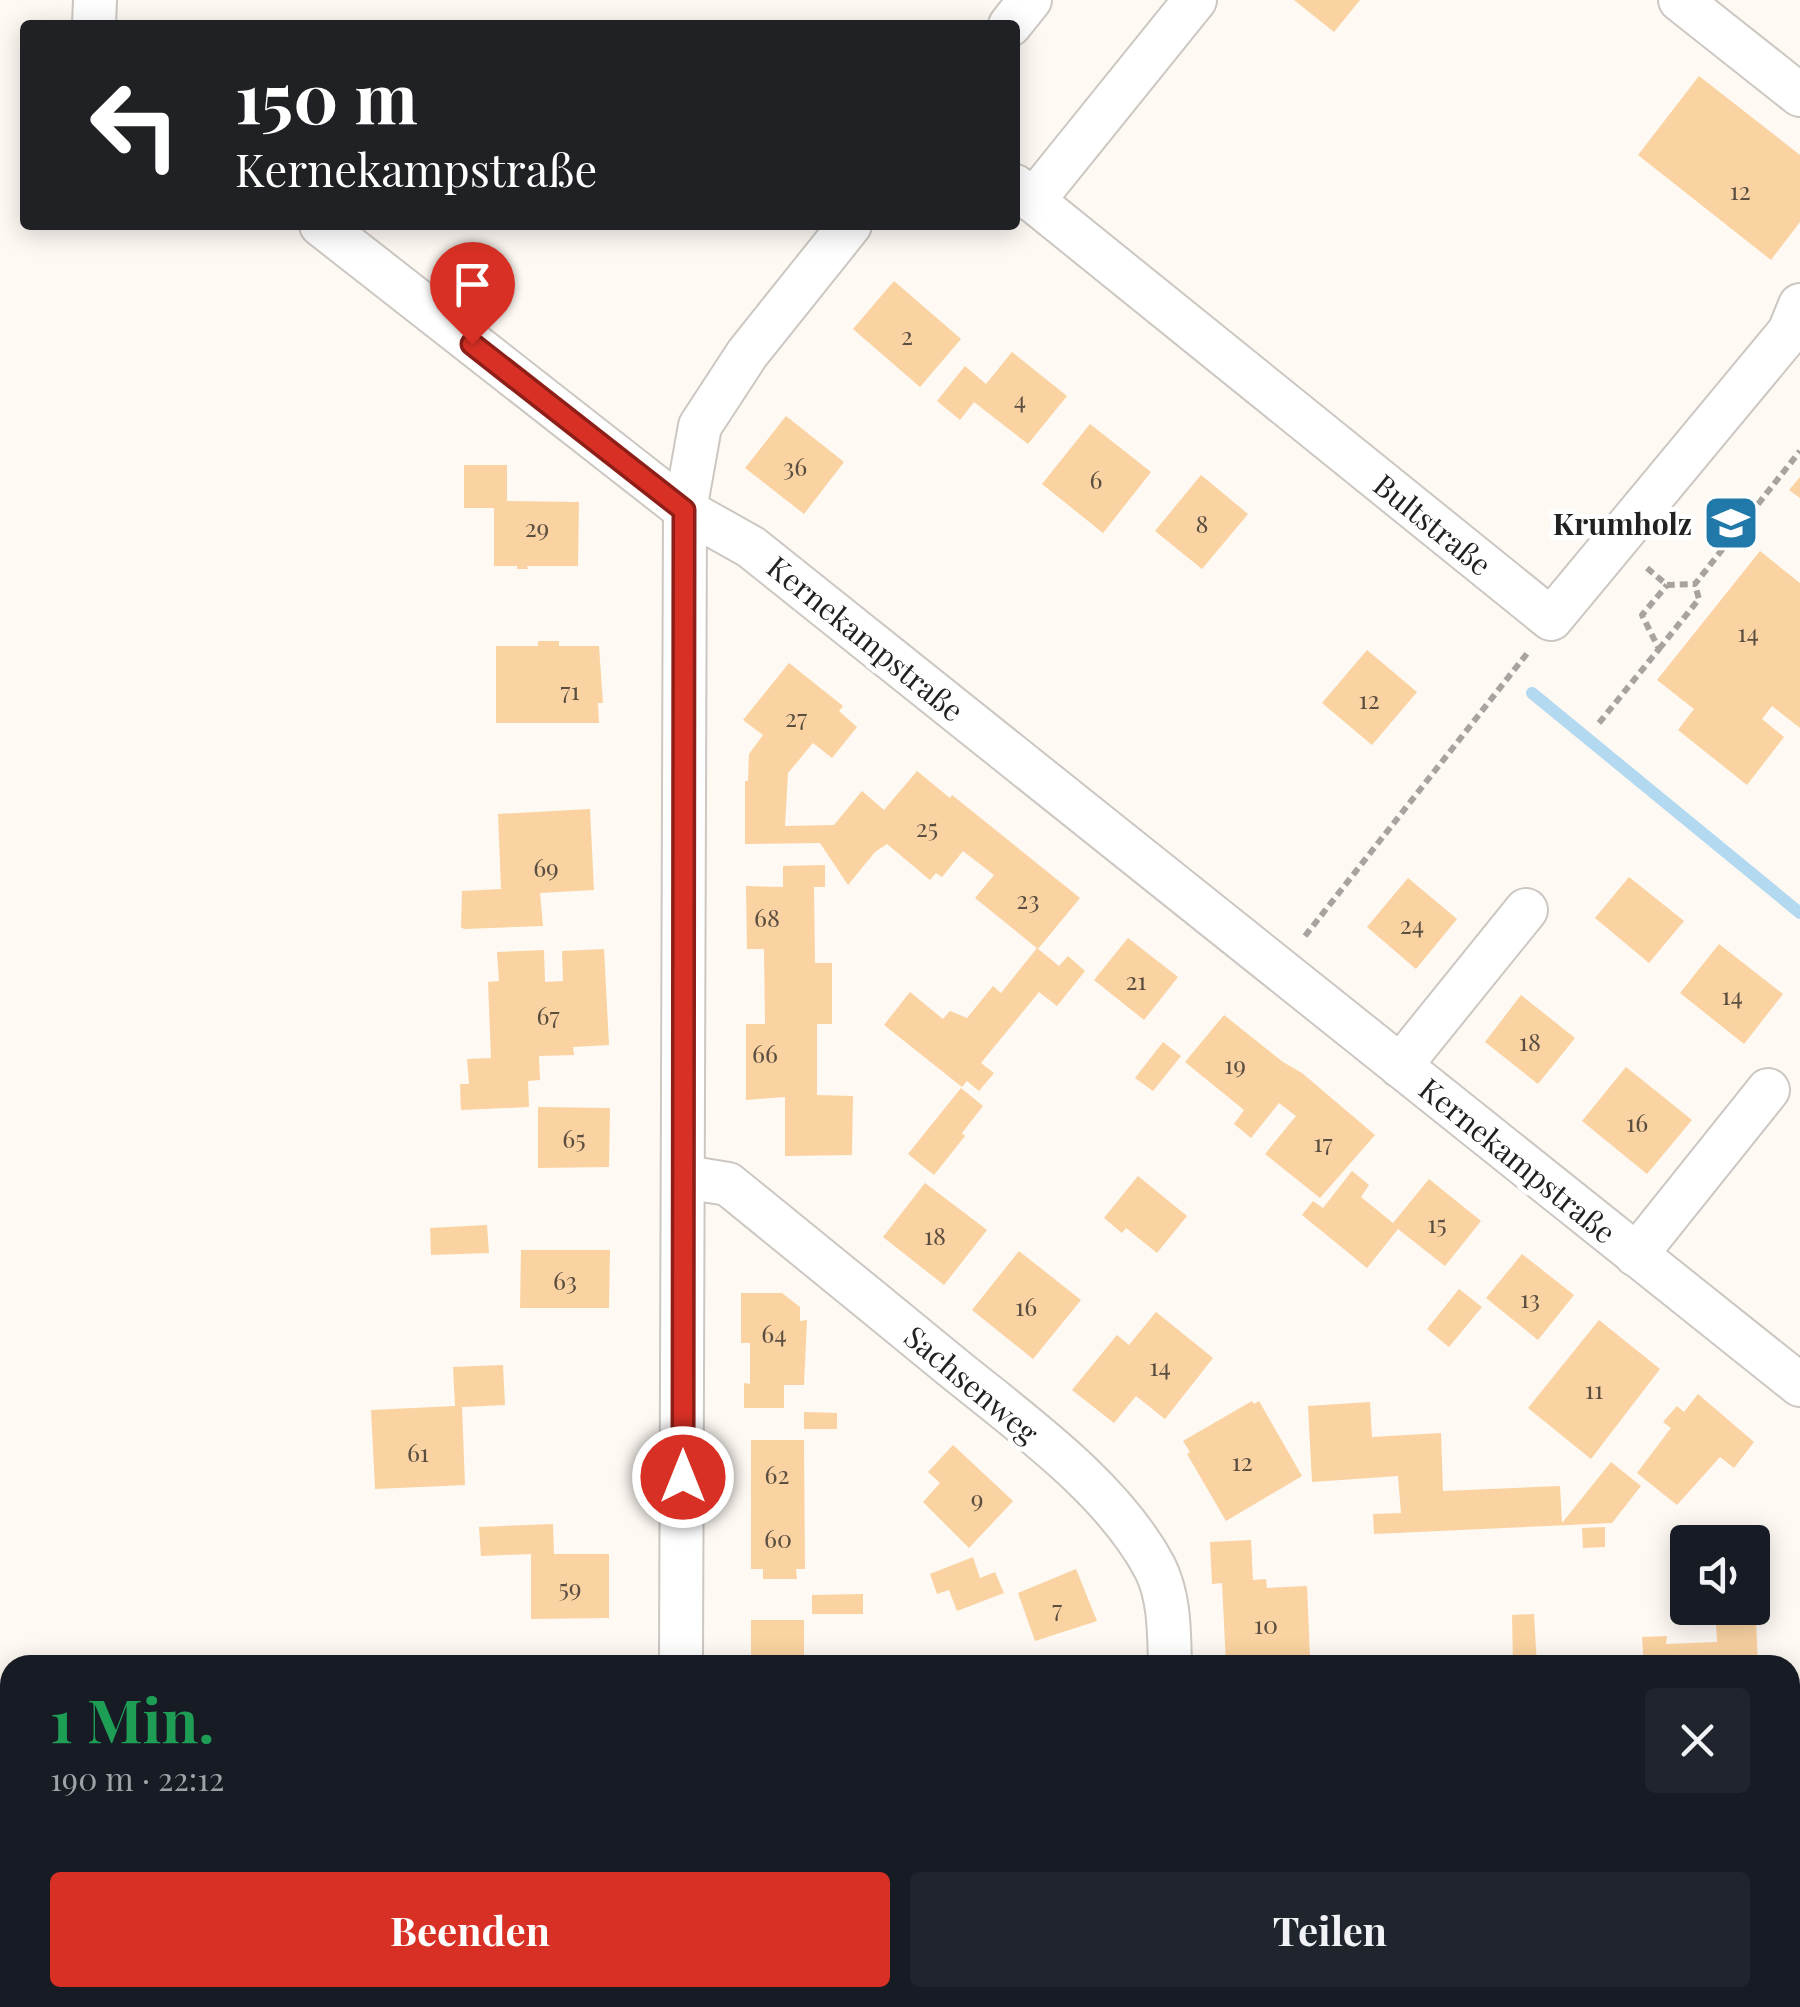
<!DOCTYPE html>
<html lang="de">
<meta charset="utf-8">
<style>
:root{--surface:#171b24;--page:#20242c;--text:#f1f3f6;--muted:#9ea1a6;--accent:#d93025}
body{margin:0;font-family:"Playfair Display",serif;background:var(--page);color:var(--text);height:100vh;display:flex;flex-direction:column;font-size:38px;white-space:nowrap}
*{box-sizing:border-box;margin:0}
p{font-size:32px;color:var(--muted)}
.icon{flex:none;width:55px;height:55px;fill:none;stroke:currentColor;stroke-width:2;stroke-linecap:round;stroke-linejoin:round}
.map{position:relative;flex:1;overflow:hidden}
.side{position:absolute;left:0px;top:1655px;width:1800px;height:352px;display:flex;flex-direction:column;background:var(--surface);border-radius:30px 30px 0 0;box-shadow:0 5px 25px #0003}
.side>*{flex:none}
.guide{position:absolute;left:20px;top:20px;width:1000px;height:210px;border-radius:10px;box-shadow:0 5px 25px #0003;background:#202124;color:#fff;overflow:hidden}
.buttons{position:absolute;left:1670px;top:1525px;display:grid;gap:20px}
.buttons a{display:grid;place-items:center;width:100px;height:100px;border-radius:10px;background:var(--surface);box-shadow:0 5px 25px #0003;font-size:50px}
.pin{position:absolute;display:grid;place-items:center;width:85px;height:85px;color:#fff;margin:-102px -42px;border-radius:50% 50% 50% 0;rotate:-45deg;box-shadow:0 0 10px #0007}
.pin .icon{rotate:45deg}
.me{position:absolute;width:110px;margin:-55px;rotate:0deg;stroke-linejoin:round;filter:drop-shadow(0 0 8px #0008)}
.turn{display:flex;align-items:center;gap:35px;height:210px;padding:0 50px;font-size:45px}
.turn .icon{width:130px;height:130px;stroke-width:2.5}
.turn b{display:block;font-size:70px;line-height:85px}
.round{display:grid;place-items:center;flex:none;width:105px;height:105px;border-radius:10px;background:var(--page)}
.overview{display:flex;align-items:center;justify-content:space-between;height:170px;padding:0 50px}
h1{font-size:60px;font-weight:700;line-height:75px;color:#1e9e55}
.action{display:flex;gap:20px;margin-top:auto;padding:20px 50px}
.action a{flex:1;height:115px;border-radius:10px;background:var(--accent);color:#fff;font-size:40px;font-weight:700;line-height:115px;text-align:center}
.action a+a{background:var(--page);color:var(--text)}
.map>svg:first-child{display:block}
.green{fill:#fee6c8}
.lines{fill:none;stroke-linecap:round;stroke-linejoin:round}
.stream{stroke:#b3d9f1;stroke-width:12}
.building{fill:#fbd3a2}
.minor-casing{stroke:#ccc7c1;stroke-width:46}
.path{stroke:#a7a39e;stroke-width:6;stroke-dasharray:8 5;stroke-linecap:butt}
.minor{stroke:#fff;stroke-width:42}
.route-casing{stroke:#8d1f18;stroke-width:25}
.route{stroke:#d93025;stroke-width:18}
.labels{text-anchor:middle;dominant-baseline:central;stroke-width:10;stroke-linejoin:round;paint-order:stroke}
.number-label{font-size:25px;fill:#594e40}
.poi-label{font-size:30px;font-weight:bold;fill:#23211f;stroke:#fff;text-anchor:end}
.street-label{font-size:30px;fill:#23211f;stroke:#fff}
</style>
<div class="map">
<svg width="1800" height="2007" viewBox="0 0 1800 2007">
<rect width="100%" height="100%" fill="#fef9f3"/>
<rect class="green" x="1790" y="1698" width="10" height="130"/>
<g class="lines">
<polyline class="stream" points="1532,693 1800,913"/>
</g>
<g class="building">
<polygon points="1294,0 1360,0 1334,32"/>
<polygon points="1699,76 1800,155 1800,222 1771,260 1638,155"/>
<polygon points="894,281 961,339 920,387 853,329"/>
<polygon points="1012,352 1067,396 1028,444 974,402 960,420 937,401 965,366 986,384"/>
<polygon points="786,416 844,462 804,514 745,468"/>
<polygon points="1090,424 1151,472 1103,533 1042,484"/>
<polygon points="464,465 507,465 507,501 579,502 578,566 527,566 528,569 517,569 517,566 494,566 494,508 464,508"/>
<polygon points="1201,475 1248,514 1202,569 1155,531"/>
<polygon points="1800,477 1800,498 1789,490"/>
<polygon points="1760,551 1800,583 1800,728 1772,706 1762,719 1784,737 1747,785 1678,730 1694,709 1657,680"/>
<polygon points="538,641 559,641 559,646 599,646 603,703 598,703 599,723 496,723 496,646 538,646"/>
<polygon points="1367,650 1417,692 1372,745 1322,703"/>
<polygon points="789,663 843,706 839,711 857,727 832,758 813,743 788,773 785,826 834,825 862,791 884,810 917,771 950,798 952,795 1080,898 1038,949 975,898 994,875 963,851 942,877 936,873 930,880 887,844 875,852 848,885 820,843 745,844 745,781 748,781 749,754 763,735 743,720"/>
<polygon points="590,809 594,890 540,893 543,926 464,929 461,927 462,891 501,889 498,814"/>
<polygon points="825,865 825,887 814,887 815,963 832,963 832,1024 817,1024 817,1095 853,1096 852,1155 785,1156 785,1097 746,1100 746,1024 765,1024 764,949 747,949 746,886 783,887 783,866"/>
<polygon points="1629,877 1684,921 1649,963 1595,918"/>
<polygon points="1408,878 1457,919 1416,969 1367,927"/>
<polygon points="1128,938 1178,977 1144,1020 1094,980"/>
<polygon points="1719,944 1783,994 1744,1044 1680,993"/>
<polygon points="1037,948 1059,966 1068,956 1085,971 1057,1006 1039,992 981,1063 994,1073 979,1091 967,1081 962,1087 884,1025 910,992 943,1019 950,1011 967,1018 993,986 1001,993"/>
<polygon points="604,949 609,1045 573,1047 574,1055 539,1056 540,1080 528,1081 529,1107 461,1110 460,1084 469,1084 467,1059 491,1058 488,982 499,981 497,952 544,950 545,982 563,981 562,951"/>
<polygon points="1521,995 1575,1038 1538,1084 1485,1042"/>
<polygon points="1224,1015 1283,1062 1302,1073 1375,1135 1320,1198 1265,1154 1296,1116 1279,1103 1251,1138 1234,1124 1244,1110 1185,1062"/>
<polygon points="1163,1042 1181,1056 1153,1091 1135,1078"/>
<polygon points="1626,1067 1692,1120 1647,1174 1582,1121"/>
<polygon points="961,1088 983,1106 962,1133 965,1136 934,1175 908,1154"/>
<polygon points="538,1107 610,1108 609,1167 538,1168"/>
<polygon points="1352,1171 1369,1185 1361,1197 1393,1223 1429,1179 1481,1221 1445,1266 1398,1229 1367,1268 1302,1215 1313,1201 1323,1208"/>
<polygon points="1138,1176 1187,1216 1157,1253 1126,1228 1122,1233 1104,1218"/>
<polygon points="925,1183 987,1230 944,1285 883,1237"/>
<polygon points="487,1225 489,1253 431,1255 430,1228"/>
<polygon points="521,1250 610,1250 609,1308 520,1308"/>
<polygon points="1019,1251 1081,1300 1033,1359 972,1310"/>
<polygon points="1522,1254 1574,1295 1538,1340 1486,1298"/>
<polygon points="1459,1289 1482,1307 1449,1347 1427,1329"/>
<polygon points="741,1293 782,1293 800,1307 800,1321 807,1320 804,1385 784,1385 784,1408 744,1408 744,1383 750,1384 750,1343 741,1343"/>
<polygon points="1156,1312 1213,1358 1165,1419 1136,1396 1114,1423 1072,1390 1117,1335 1129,1345"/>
<polygon points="1599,1320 1660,1369 1591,1459 1528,1408"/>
<polygon points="503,1365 505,1405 462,1407 465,1485 375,1489 371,1410 455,1406 453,1367"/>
<polygon points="1698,1394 1754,1442 1734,1468 1720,1457 1677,1505 1637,1473 1671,1428 1663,1422 1677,1406 1684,1412"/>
<polygon points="1252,1401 1254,1404 1259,1401 1302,1476 1226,1521 1187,1454 1190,1452 1183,1441"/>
<polygon points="1370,1402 1372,1437 1441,1433 1443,1491 1560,1486 1562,1523 1611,1462 1641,1486 1612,1523 1374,1534 1373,1514 1401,1513 1398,1476 1312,1482 1308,1406"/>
<polygon points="804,1412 837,1413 837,1429 804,1429"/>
<polygon points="751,1440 804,1440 805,1569 796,1569 797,1579 763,1579 763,1569 751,1569"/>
<polygon points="953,1445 1013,1501 969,1548 923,1502 940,1483 928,1472"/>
<polygon points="553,1524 554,1554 609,1554 609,1618 531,1619 531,1554 481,1556 479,1527"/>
<polygon points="1605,1527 1605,1547 1583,1548 1582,1528"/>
<polygon points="1251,1540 1253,1580 1266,1579 1267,1588 1307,1586 1310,1657 1254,1660 1254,1665 1226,1665 1222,1583 1212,1584 1210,1542"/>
<polygon points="973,1557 980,1578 995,1572 1004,1593 957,1611 949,1590 937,1594 930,1574"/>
<polygon points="1076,1569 1097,1621 1035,1641 1018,1593"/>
<polygon points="863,1594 863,1614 812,1614 812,1595"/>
<polygon points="1534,1614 1537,1665 1513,1665 1512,1615"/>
<rect x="751" y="1620" width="53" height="45"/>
<polygon points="1756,1621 1758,1665 1644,1665 1642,1637 1667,1636 1666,1644 1717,1642 1716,1623"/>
<polygon points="1405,1657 1405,1665 1381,1665 1380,1658"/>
<polygon points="1790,1935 1800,1935 1800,2001 1734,2004 1733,1998 1790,1998"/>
<polygon points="332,1998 404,1998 404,2007 341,2007 341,2004 331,2004"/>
<polygon points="510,1998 588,1998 588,2007 509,2007"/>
<rect x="753" y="1998" width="106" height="9"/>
<rect x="906" y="1998" width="31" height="9"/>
<polygon points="1054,1998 1118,1998 1119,2007 1054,2007"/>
<polygon points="1251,1998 1348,1998 1348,2005 1252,2007"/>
<rect x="1382" y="1998" width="70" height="9"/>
<polygon points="1495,1998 1571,1998 1572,2007 1495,2007"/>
<polygon points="1618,1998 1693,1998 1694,2005 1618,2007"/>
</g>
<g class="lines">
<g class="minor-casing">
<g id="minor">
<polyline points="1680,0 1800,95"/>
<polyline points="94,25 95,0"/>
<polyline points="1010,25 1030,0"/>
<polyline points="1015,186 1551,619 1789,332 1800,305"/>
<polyline points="1033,201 1195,0"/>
<polyline points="321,225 685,510 751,547 1800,1385"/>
<polyline points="1400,1066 1526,910"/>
<path d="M 685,1177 L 728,1184 C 802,1244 877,1305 951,1366 C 1021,1423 1113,1488 1155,1568 C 1170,1598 1169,1633 1170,1665"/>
<polyline points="1636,1255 1768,1090"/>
<polyline points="681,1665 685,510 700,426 747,354 850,225"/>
<polyline points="1186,1998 1186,2007"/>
<polyline points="679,2007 679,1998"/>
</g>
</g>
<g class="path">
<polyline points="1647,568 1667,585 1695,584 1800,451"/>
<polyline points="1659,649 1699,599 1695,585"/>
<polyline points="1599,723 1659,649 1642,615 1667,585"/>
<polyline points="1305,936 1529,651"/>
</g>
<use href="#minor" class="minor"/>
</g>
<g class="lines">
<g class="route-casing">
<polyline id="route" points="472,344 684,510 683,1477"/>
</g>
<use href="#route" class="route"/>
</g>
<defs>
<g id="school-square" transform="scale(2.875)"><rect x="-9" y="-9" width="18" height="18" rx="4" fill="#2079a8" stroke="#fff"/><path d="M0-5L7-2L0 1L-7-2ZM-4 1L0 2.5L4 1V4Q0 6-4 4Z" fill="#fff"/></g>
</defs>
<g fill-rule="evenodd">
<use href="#school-square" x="1731" y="523"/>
</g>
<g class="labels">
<g class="number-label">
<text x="1740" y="189">12</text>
<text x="907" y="334">2</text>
<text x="1020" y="398">4</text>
<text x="795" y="465">36</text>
<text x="1096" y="478">6</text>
<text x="1202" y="522">8</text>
<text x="537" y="526">29</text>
<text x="1748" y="631">14</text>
<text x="570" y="689">71</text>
<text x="1369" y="698">12</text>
<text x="796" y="716">27</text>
<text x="927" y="826">25</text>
<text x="546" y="866">69</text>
<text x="1028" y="898">23</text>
<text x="767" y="916">68</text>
<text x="1412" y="923">24</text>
<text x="1136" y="979">21</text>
<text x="1732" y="994">14</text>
<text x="548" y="1014">67</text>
<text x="1530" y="1040">18</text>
<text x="765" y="1052">66</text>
<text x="1235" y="1063">19</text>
<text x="1637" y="1121">16</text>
<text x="574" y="1137">65</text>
<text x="1323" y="1141">17</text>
<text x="1437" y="1222">15</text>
<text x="935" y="1234">18</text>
<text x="565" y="1279">63</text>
<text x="1530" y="1297">13</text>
<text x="1026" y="1305">16</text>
<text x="774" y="1332">64</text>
<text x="1160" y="1365">14</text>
<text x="1594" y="1388">11</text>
<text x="418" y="1451">61</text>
<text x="1242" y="1460">12</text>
<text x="777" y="1473">62</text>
<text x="977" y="1497">9</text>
<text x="778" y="1537">60</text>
<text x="570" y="1586">59</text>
<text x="1057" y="1607">7</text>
<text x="1266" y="1623">10</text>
</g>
<g class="poi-label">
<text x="1692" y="523">Krumholz</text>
</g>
<g class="street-label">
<text transform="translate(1433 524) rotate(39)">Bultstraße</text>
<text transform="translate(866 638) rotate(39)">Kernekampstraße</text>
<text transform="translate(1518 1160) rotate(39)">Kernekampstraße</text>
<text transform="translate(972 1384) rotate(40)">Sachsenweg</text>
</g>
</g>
</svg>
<div class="buttons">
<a><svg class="icon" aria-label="sound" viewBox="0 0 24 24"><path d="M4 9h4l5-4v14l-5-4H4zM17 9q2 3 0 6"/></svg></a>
</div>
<div class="pin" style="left:472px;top:344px;background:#d93025"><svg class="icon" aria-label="arrive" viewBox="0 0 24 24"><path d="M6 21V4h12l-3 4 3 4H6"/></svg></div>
<svg class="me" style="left:683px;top:1477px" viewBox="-20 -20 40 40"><circle r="17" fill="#d93025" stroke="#fff" stroke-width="3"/><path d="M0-11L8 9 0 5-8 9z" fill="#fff"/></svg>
<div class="guide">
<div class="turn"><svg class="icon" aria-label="left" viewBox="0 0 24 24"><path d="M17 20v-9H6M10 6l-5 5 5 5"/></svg><div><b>150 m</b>Kernekampstraße</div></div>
</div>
<section class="side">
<div class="overview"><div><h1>1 Min.</h1><p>190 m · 22:12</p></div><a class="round"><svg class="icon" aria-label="close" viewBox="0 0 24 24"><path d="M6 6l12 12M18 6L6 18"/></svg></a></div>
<div class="action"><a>Beenden</a><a>Teilen</a></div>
</section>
</div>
